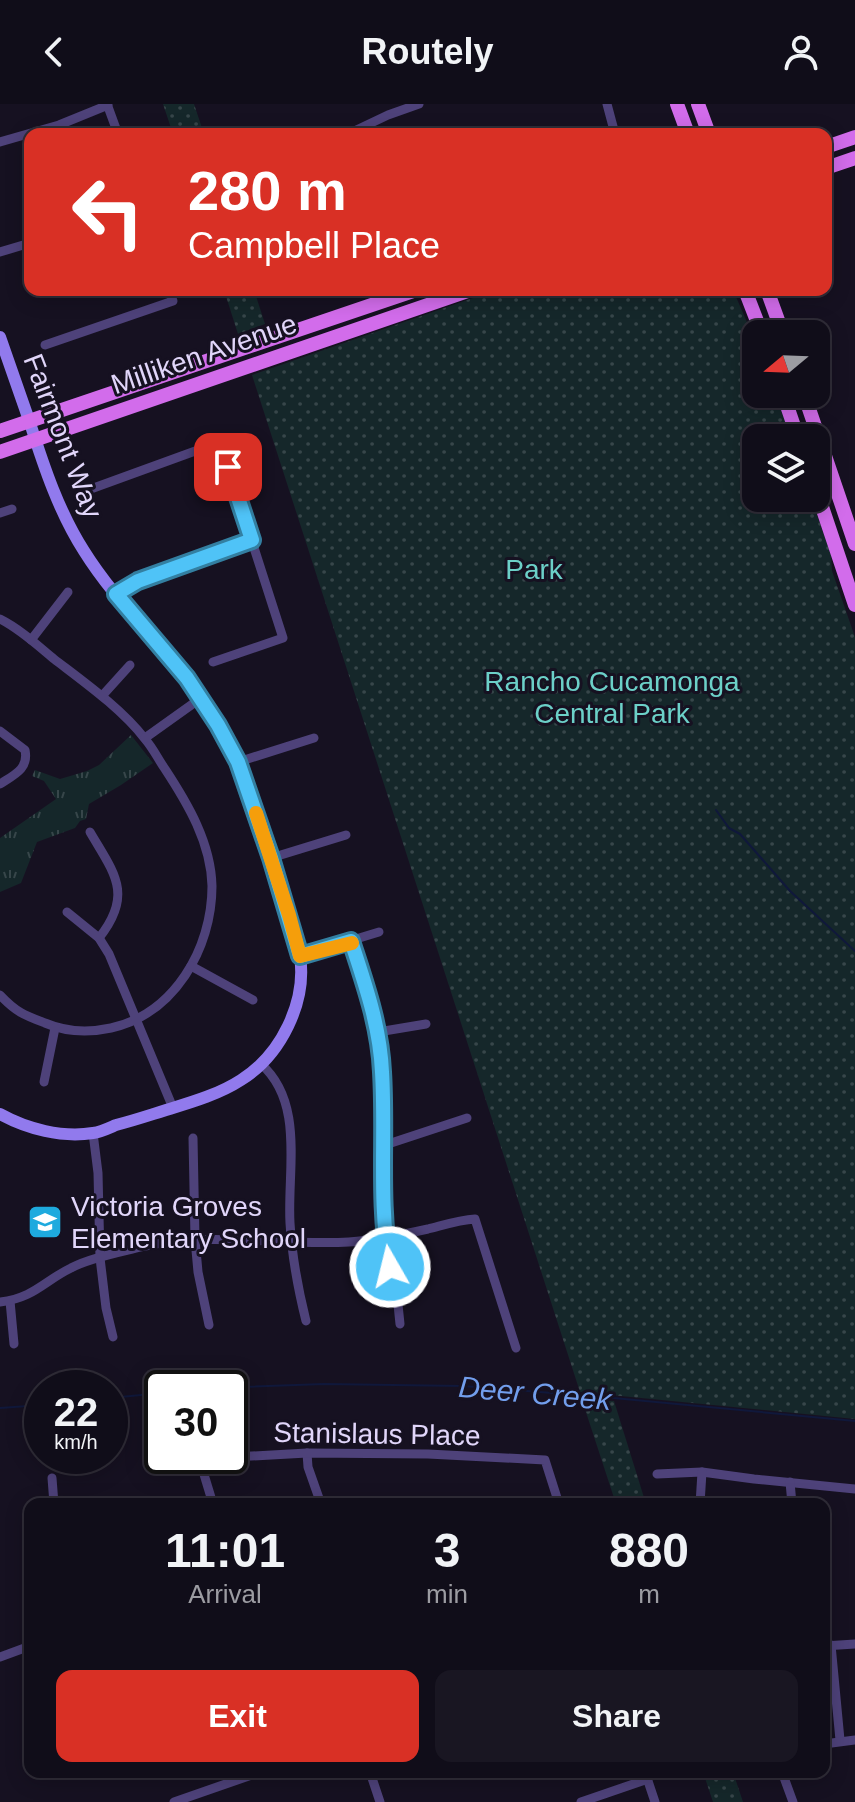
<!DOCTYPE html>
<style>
:root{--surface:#100d19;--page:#191622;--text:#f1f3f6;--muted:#9c9ca2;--line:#302d38;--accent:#d93025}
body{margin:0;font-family:Helvetica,sans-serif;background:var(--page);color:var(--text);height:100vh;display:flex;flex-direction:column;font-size:30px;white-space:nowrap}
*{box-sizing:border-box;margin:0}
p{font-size:26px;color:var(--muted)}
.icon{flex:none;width:44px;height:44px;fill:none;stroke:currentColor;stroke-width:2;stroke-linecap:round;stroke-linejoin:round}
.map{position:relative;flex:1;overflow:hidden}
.sheet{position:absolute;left:24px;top:1394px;width:806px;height:280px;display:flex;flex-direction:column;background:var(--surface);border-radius:16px;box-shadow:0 4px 20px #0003,0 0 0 2px var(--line)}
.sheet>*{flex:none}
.top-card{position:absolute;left:24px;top:24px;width:808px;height:168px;border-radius:16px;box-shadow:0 4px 20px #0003,0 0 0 2px var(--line);background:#d93025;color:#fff;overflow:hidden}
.needle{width:52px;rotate:251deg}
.tools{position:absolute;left:742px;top:216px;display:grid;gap:16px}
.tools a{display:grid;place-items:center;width:88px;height:88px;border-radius:16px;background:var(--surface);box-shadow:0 4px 20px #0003,0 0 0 2px var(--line);font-size:40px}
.speed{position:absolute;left:24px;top:1266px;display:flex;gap:16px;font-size:40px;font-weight:700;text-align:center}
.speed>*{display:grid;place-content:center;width:104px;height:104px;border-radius:50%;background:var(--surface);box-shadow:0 4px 20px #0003,0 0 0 2px var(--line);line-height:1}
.speed small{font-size:20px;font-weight:400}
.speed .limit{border:4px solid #111;border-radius:12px;background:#fff;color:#111}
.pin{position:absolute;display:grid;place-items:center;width:68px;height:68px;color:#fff;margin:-34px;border-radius:16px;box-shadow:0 4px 12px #0006}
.me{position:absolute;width:88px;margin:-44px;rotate:352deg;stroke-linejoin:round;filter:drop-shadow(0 0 6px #0008)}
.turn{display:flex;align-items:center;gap:28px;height:168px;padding:0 32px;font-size:36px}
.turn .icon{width:104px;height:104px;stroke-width:2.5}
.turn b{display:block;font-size:56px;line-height:68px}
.eta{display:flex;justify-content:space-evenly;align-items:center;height:136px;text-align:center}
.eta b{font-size:48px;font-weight:700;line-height:56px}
.cta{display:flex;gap:16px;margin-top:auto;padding:16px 32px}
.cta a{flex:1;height:92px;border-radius:16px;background:var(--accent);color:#fff;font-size:32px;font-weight:700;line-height:92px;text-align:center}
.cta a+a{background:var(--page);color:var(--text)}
header{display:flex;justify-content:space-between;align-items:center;height:104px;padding:0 32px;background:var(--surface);font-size:36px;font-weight:700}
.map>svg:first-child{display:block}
.grass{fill:url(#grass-tufts)}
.park{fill:url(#park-dots)}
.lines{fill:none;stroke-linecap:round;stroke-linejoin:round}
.stream{stroke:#10183b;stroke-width:2}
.street{stroke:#4e427a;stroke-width:9}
.secondary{stroke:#917aed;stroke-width:12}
.primary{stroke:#d26ceb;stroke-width:14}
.route-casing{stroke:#337fa1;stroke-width:20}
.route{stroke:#4fc3f7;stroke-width:14}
.slow{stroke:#f59e0b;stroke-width:14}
.labels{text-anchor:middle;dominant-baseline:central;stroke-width:6;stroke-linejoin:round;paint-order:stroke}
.street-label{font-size:28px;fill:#e1d6fa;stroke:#161121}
.park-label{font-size:28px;fill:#6cd0c8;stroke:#161121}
.poi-label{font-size:28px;fill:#e1d6fa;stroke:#161121;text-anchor:start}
.water-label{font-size:30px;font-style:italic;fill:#729eec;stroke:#161121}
</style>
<header><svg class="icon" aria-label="back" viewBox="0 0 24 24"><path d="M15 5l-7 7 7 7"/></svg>Routely<svg class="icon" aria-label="person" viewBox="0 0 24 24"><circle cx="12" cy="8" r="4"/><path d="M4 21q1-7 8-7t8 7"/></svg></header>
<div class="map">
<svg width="855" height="1698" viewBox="0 0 855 1698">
<defs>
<pattern id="grass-tufts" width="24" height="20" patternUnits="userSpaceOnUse" patternTransform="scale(2)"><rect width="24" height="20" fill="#15272a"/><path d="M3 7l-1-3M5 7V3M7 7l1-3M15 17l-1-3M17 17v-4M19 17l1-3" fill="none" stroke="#37464a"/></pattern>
<pattern id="park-dots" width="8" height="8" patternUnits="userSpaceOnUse" patternTransform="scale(2)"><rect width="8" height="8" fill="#15272a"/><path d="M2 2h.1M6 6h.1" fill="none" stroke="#37464a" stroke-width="1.8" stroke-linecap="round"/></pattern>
</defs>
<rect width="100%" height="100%" fill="#161121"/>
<polygon class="grass" points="131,631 153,659 121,681 89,700 86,715 80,717 75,724 37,738 21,779 0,788 0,734 56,695 44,677 32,672 35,666 60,675 87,667 99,661"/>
<g class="park">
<polygon points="163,0 194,0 204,30 173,30"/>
<polygon points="224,186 254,186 265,220 238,230"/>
<polygon points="496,186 733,186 756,239 756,290 776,290 791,334 756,334 756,394 811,394 831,451 832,467 855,533 855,1315 580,1288 252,271"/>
<polygon points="582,1296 614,1297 646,1400 616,1400"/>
<polygon points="703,1668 733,1668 743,1698 713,1698"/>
</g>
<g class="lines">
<g class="stream">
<polyline points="716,706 729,724 740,730 790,787 855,847"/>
<polyline points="214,1284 324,1280 463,1282 603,1293 855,1317"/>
<polyline points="110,1294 162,1289"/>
<polyline points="0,1304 42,1301"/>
</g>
<g class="street">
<polyline points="107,0 118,30"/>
<polyline points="607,0 615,30"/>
<polyline points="348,30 388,11 419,0"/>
<polyline points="0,38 59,21 108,1"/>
<polyline points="0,148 30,139"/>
<polyline points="45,241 173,197 169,186"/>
<polyline points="88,386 220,338 283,534 213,558"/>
<polyline points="0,409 12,405"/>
<polyline points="116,490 138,477 252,436"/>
<path d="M 0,515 C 20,525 37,541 54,555 C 84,578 122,605 145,635 C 153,644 158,655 165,665 C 188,700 211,739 212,782 C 212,845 174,910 111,924 C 88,929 66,928 45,919 C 24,911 16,908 0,891"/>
<polyline points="31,536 68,488"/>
<polyline points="102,592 130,561"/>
<path d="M 0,627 L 25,646 C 29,665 14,671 0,680"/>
<polyline points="145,634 201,594"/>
<polyline points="238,658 314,634"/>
<path d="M 90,728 C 114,769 134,790 99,834"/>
<polyline points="271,754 346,731"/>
<polyline points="67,808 99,834 109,850 173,1004"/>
<polyline points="351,837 370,894 378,928 382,966 385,1134 397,1191 400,1220"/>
<polyline points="300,852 379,828"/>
<polyline points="191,862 253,896"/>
<polyline points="378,928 426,920"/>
<path d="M 261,960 C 305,999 287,1067 290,1119 C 292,1153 298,1185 306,1217"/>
<polyline points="44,978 55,924"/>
<polyline points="93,1029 98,1069 100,1154 106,1204 113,1233"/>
<polyline points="193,1034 195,1135 198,1168 209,1221"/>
<polyline points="385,1041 467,1014"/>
<polyline points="10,1197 14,1240"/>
<path d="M 0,1198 C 34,1194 44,1177 71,1164 C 89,1154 121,1148 141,1143 C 209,1127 280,1142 349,1138 C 376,1136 401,1131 428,1125 C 444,1121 459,1116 475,1115 L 516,1244"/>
<polyline points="307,1349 308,1363 321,1400"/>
<polyline points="199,1354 213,1400"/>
<polyline points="163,1364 179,1356 307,1349 428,1350 545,1356 559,1400"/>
<polyline points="657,1370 702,1368 754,1375 855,1385"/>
<polyline points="52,1374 54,1400"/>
<polyline points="790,1378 792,1400"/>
<polyline points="700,1400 702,1368"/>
<polyline points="831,1541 840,1636"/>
<polyline points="824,1542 855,1540"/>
<polyline points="0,1553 30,1542"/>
<polyline points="824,1640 855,1636"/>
<polyline points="370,1668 380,1698"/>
<polyline points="645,1668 655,1698"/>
<polyline points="782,1668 793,1698"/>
<polyline points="174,1698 260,1668"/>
<polyline points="581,1698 648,1675"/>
</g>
<path class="secondary" d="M 0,233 C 10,262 20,290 30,319 C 44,363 59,408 84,447 C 117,500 165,542 200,593 C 235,645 251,695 271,753 C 281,785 295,818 300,852 C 307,898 281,951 241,976 C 218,991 189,999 163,1007 C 147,1012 132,1017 116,1021 C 109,1024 101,1028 93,1029 C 62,1034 27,1025 0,1010"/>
<g class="primary">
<polyline points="677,0 688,30"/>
<polyline points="698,0 709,30"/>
<polyline points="826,43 855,33"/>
<polyline points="826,64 855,54"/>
<polyline points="745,186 762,230"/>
<polyline points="767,186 783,230"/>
<polyline points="783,290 798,334"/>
<polyline points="804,290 855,440"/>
<polyline points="0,327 416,186"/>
<polyline points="0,348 471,186"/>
<polyline points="816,385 855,501"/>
</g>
</g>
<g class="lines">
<g class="route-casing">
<path id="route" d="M 228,363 L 252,436 L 138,477 L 116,490 L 187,574 L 218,621 L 238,658 L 271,754 L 300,852 L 351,837 C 365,880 380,922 382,968 C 386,1033 378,1098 390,1163"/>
</g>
<use href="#route" class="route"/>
<polyline class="slow" points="256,709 289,811 300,852 352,839"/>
</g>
<defs>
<g id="school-square" transform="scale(1.8)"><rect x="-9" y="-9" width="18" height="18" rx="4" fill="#1eaade" stroke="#161121"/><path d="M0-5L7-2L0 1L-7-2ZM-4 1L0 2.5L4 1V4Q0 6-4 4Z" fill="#fff"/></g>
</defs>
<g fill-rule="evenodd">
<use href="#school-square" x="45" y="1118"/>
</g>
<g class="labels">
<g class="street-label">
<text transform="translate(204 250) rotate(-19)">Milliken Avenue</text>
<text transform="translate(63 332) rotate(69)">Fairmont Way</text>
<text transform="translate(377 1330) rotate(1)">Stanislaus Place</text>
</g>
<g class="park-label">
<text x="534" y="465">Park</text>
<text x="612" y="577">Rancho Cucamonga<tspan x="612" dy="32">Central Park</tspan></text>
</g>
<g class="poi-label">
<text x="71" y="1102">Victoria Groves<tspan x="71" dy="32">Elementary School</tspan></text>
</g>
<g class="water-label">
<text transform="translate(535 1289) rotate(5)">Deer Creek</text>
</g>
</g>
</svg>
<div class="tools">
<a><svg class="needle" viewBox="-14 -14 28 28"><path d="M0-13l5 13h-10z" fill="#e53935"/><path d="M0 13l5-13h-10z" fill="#9c9ca2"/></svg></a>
<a><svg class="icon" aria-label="layers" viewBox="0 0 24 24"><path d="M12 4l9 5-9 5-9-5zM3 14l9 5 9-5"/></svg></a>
</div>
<div class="speed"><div>22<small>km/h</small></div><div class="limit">30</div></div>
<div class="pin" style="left:228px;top:363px;background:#d93025"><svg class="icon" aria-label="arrive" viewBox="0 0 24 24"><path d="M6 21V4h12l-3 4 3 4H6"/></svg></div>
<svg class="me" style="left:390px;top:1163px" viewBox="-20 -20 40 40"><circle r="17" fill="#4fc3f7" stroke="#fff" stroke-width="3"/><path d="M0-11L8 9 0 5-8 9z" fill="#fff"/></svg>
<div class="top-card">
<div class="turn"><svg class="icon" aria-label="left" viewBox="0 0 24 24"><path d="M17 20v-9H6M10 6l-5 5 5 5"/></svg><div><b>280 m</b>Campbell Place</div></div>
</div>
<section class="sheet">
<div class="eta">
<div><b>11:01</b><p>Arrival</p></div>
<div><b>3</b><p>min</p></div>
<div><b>880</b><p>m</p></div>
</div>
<div class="cta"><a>Exit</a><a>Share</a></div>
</section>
</div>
